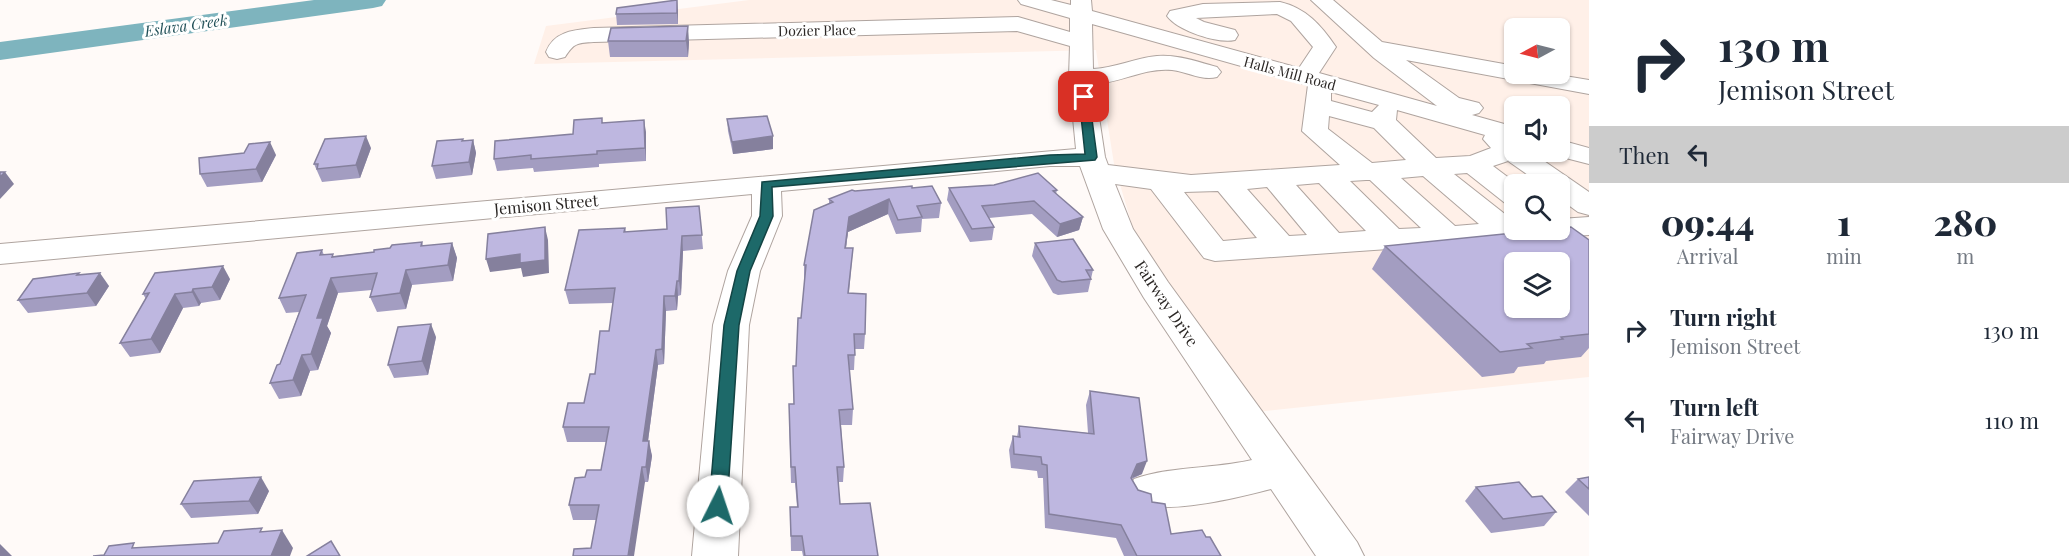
<!DOCTYPE html>
<style>
:root{--surface:#fff;--page:#f2f2f3;--text:#1f2937;--muted:#747a83}
body{margin:0;font-family:"Playfair Display",serif;background:var(--page);color:var(--text);height:100vh;display:flex;flex-direction:column;font-size:22px;white-space:nowrap}
*{box-sizing:border-box;margin:0}
p{font-size:20px;color:var(--muted)}
.icon{flex:none;width:33px;height:33px;fill:none;stroke:currentColor;stroke-width:2;stroke-linecap:round;stroke-linejoin:round}
.map{position:relative;flex:1;overflow:hidden}
.panel{display:flex;flex-direction:column;background:var(--surface);width:480px}
.panel>*{flex:none}
.banner{background:#fff;color:var(--text);overflow:hidden}
.needle{width:39px;rotate:263deg}
.fabs{position:absolute;left:1504px;top:18px;display:grid;gap:12px}
.fabs a{display:grid;place-items:center;width:66px;height:66px;border-radius:9px;background:var(--surface);box-shadow:0 2px 4px #0004;font-size:30px}
.pin{position:absolute;display:grid;place-items:center;width:51px;height:51px;color:#fff;margin:-26px;border-radius:12px;box-shadow:0 3px 9px #0006}
.me{position:absolute;width:66px;margin:-33px;rotate:4deg;stroke-linejoin:round;filter:drop-shadow(0 0 4px #0008)}
.turn{display:flex;align-items:center;gap:21px;height:126px;padding:0 30px;font-size:27px}
.turn .icon{width:78px;height:78px;stroke-width:2.5}
.turn b{display:block;font-size:42px;line-height:51px}
.then{display:flex;align-items:center;height:57px;padding:0 30px;background:#0003;gap:12px;font-size:22px}
.eta{display:flex;justify-content:space-evenly;align-items:center;height:102px;text-align:center}
.eta b{font-size:36px;font-weight:800;line-height:42px}
ul{padding:0;list-style:none}
li{display:flex;align-items:center;gap:18px;height:90px;padding:0 30px}
li div{flex:1}
li b{display:block;font-size:22px}
li em{font-style:normal}
main{display:flex;flex:1;min-height:0}
.map>svg:first-child{display:block}
.built{fill:#fff0e8;fill-rule:evenodd}
.lines{fill:none;stroke-linecap:round;stroke-linejoin:round}
.river{fill:#7eb4be;fill-rule:evenodd}
.minor-casing{stroke:#afa49f;stroke-width:2}
.minor{fill:#fff;fill-rule:evenodd}
.wall{fill:#a39dc1}
.shaded-wall{fill:#85809d}
.building{fill:#beb7e0;stroke:#85809d;stroke-width:1.5;fill-rule:evenodd}
.route{fill:#1d6969;stroke:#134444;stroke-width:1.5}
.labels{text-anchor:middle;dominant-baseline:central;stroke-width:6;stroke-linejoin:round;paint-order:stroke}
.far-street-label{font-size:14px;fill:#2b2725;stroke:#fff}
.far-water-label{font-size:15px;font-style:italic;fill:#204f57;stroke:#fff}
.street-label{font-size:16px;fill:#2b2725;stroke:#fff}
</style>
<main>
<div class="map">
<svg width="1589" height="556" viewBox="0 0 1589 556">
<rect width="100%" height="100%" fill="#fffaf8"/>
<path class="built" d="M 749,0 L 1589,0 L 1589,377 L 1256,412 L 1134,232 L 1114,164 L 1096,50 L 534,64 L 546,26 ZM 1515,28 L 1560,28 L 1560,74 L 1515,74 ZM 1515,106 L 1560,106 L 1560,152 L 1515,152 ZM 1515,184 L 1560,184 L 1560,230 L 1515,230 ZM 1515,262 L 1560,262 L 1560,308 L 1515,308 Z"/>
<g class="lines">
<polygon class="river" points="314,0 386,0 382,6 373,8 0,60 0,42"/>
<g class="minor-casing">
<g id="minor">
<path d="M 1018,0 L 1051,0 L 1071,5 L 1071,0 L 1091,0 L 1092,11 L 1299,68 L 1313,47 L 1291,21 L 1277,14 L 1196,18 L 1204,22 L 1235,30 L 1238,35 L 1235,40 C 1218,44 1178,31 1167,16 L 1170,11 L 1203,4 L 1280,2 C 1306,8 1321,25 1336,47 L 1319,73 L 1437,106 L 1374,58 L 1311,0 L 1333,0 L 1382,42 L 1515,66 L 1515,74 L 1553,74 L 1589,80 L 1589,94 L 1406,60 L 1459,98 L 1479,103 L 1483,108 L 1479,113 L 1472,115 L 1515,127 L 1515,152 L 1531,152 L 1589,192 L 1589,215 L 1578,212 L 1560,199 L 1560,184 L 1541,184 L 1508,161 L 1493,166 L 1517,184 L 1515,184 L 1515,206 L 1505,203 L 1467,173 L 1454,174 L 1515,222 L 1515,230 L 1560,230 L 1560,219 L 1589,217 L 1589,235 L 1560,237 L 1549,235 L 1547,231 L 1543,237 L 1532,239 L 1215,261 L 1204,258 L 1151,189 L 1115,184 L 1133,229 L 1168,282 L 1357,542 L 1364,556 L 1316,556 L 1271,489 C 1236,498 1168,515 1134,503 L 1128,491 L 1134,479 C 1171,466 1213,469 1252,460 L 1144,298 L 1103,229 L 1080,166 L 1050,166 L 781,191 L 782,216 L 760,271 L 749,325 L 738,556 L 692,556 L 713,325 L 728,271 L 752,216 L 752,194 L 0,264 L 0,244 L 1076,149 L 1069,77 L 1070,46 L 1017,31 L 594,42 C 577,43 574,43 565,57 L 557,59 L 549,57 L 546,52 C 554,31 574,30 594,28 L 1018,17 L 1070,32 L 1070,18 L 1021,4 ZM 1092,24 L 1308,85 L 1302,131 L 1340,165 L 1191,175 L 1108,165 L 1105,157 L 1094,84 C 1120,83 1146,67 1172,70 C 1188,72 1202,81 1217,77 L 1221,72 L 1217,67 C 1198,62 1177,54 1157,56 C 1135,58 1115,68 1093,69 ZM 1331,92 L 1379,105 L 1372,112 L 1331,101 ZM 1397,110 L 1485,135 L 1483,139 L 1491,148 L 1470,156 L 1436,158 L 1396,120 ZM 1329,116 L 1374,128 L 1406,160 L 1372,163 L 1328,129 ZM 1423,176 L 1479,224 L 1455,226 L 1401,178 ZM 1366,180 L 1370,180 L 1421,228 L 1399,229 L 1350,181 ZM 1319,183 L 1366,231 L 1339,233 L 1296,185 ZM 1267,187 L 1307,235 L 1289,236 L 1247,189 ZM 1218,191 L 1257,238 L 1223,241 L 1184,192 Z"/>
<polygon points="1560,140 1589,148 1589,164 1550,154 1549,152 1560,152"/>
</g>
</g>
<use href="#minor" class="minor"/>
</g>
<g class="wall">
<polygon points="678,11 678,24 617,25 616,14"/>
<polygon points="611,28 689,42 688,57 610,57 608,41"/>
<polygon points="727,119 773,136 773,149 733,154 728,131"/>
<polygon points="603,123 646,132 646,161 599,164 599,167 534,172 533,168 497,171 494,159 573,134"/>
<polygon points="463,139 464,141 473,140 476,153 472,175 436,179 432,166"/>
<polygon points="371,148 360,178 322,182 314,164"/>
<polygon points="276,155 262,182 207,187 200,174"/>
<polygon points="912,188 941,203 939,218 922,219 921,232 896,234 888,214 848,232 846,248 853,248 849,293 865,334 864,349 855,349 854,370 849,370 853,409 852,425 841,425 844,467 843,482 838,482 840,504 878,556 803,556 802,551 791,551 790,507 797,507 795,483 791,483 789,419 794,404 793,366 796,366 801,318 805,280 804,280 804,265 829,203 829,199 855,191"/>
<polygon points="949,188 1057,190 1056,194 1083,217 1079,230 1057,237 1032,214 989,218 994,227 992,240 970,242 947,200"/>
<polygon points="699,206 703,249 683,251 681,295 678,296 677,310 666,311 664,364 658,365 648,441 652,456 648,482 645,482 591,548 596,520 573,520 569,505 585,477 601,470 606,442 567,442 563,427 584,403 609,331 613,303 569,304 565,290 625,228 626,232 667,229"/>
<polygon points="1589,240 1589,348 1581,357 1546,361 1544,364 1518,367 1514,373 1482,377 1372,269 1385,246"/>
<polygon points="422,242 423,246 452,243 457,258 453,281 412,285 406,309 377,312 370,297 372,290 338,293 327,326 331,333 318,370 310,371 301,396 279,399 270,383 280,364 299,312 286,313 279,298 322,250 324,255 334,256 374,252"/>
<polygon points="1035,243 1093,270 1088,292 1058,295 1053,293 1032,256"/>
<polygon points="79,273 80,275 109,286 96,306 28,313 18,300"/>
<polygon points="230,279 220,300 201,303 199,306 183,308 160,353 130,357 120,343 146,299 143,294"/>
<polygon points="436,337 428,375 394,378 388,365"/>
<polygon points="1090,391 1142,474 1132,479 1138,490 1152,502 1171,534 1206,537 1221,556 1124,556 1116,538 1045,528 1043,478 1038,478 1037,471 1011,468 1009,450 1013,436 1017,437 1019,426 1088,433 1086,405"/>
<polygon points="1589,477 1589,516 1565,492 1578,479"/>
<polygon points="1476,487 1532,497 1556,512 1544,526 1491,533 1465,501"/>
<polygon points="269,491 258,514 191,518 181,504"/>
</g>
<g class="shaded-wall">
<polygon points="677,0 678,11 678,24 677,13"/>
<polygon points="688,26 689,42 688,57 686,41"/>
<polygon points="644,120 646,132 646,161 645,148"/>
<polygon points="366,136 371,148 360,178 356,165"/>
<polygon points="773,136 773,149 733,154 732,142"/>
<polygon points="473,140 476,153 472,175 469,162"/>
<polygon points="270,142 276,155 262,182 256,169"/>
<polygon points="5,172 14,184 0,199 0,177"/>
<polygon points="889,199 888,214 848,232 844,263 849,217"/>
<polygon points="1083,217 1079,230 1057,237 1060,224"/>
<polygon points="545,227 548,240 549,273 523,277 521,268 490,272 486,259"/>
<polygon points="682,236 683,251 681,295 679,281"/>
<polygon points="452,243 457,258 453,281 448,265"/>
<polygon points="223,266 230,279 220,300 212,287"/>
<polygon points="406,270 412,285 406,309 400,293"/>
<polygon points="100,273 109,286 96,306 87,293"/>
<polygon points="331,278 338,293 327,326 331,333 318,370 311,354 317,318"/>
<polygon points="677,281 678,296 677,310 675,296"/>
<polygon points="193,289 201,303 199,306 192,292"/>
<polygon points="175,294 183,308 160,353 151,339"/>
<polygon points="664,296 666,311 664,364 662,349"/>
<polygon points="431,324 436,337 428,375 422,361"/>
<polygon points="656,350 658,365 646,456 643,441"/>
<polygon points="302,355 310,371 301,396 293,380"/>
<polygon points="649,441 652,456 648,482 646,467"/>
<polygon points="1147,461 1142,474 1132,478 1137,464"/>
<polygon points="642,467 645,482 634,556 628,556"/>
<polygon points="261,477 269,491 258,514 249,501"/>
<polygon points="282,530 293,548 290,556 271,556"/>
<polygon points="0,544 12,556 0,556"/>
</g>
<g class="building">
<polygon points="677,0 677,13 616,14 617,8"/>
<polygon points="688,26 686,41 608,41 611,28"/>
<polygon points="767,116 773,136 732,142 727,119"/>
<polygon points="602,118 602,123 644,120 645,148 597,151 597,154 531,159 531,155 494,159 495,141 573,134 574,120"/>
<polygon points="366,136 356,165 317,169 318,164 314,164 325,139"/>
<polygon points="463,139 462,141 473,140 469,162 432,166 437,141"/>
<polygon points="270,142 256,169 200,174 199,158 244,153 249,144"/>
<polygon points="0,172 5,172 0,177"/>
<polygon points="1038,173 1057,190 1053,191 1083,217 1060,224 1034,201 982,206 994,227 972,229 949,188 994,185"/>
<polygon points="912,186 912,188 932,186 941,203 917,206 922,217 898,220 889,199 849,217 845,248 853,248 848,293 866,294 865,334 854,334 855,355 848,355 853,409 839,410 844,467 837,467 840,504 870,503 878,556 805,556 802,536 791,536 790,507 798,507 795,467 791,467 789,404 794,404 793,366 796,366 798,318 801,318 806,265 804,265 814,210 833,202 829,199 852,190 855,191"/>
<polygon points="699,206 702,235 682,236 679,281 677,281 675,296 664,296 662,349 656,350 643,441 649,441 646,467 642,467 628,556 573,556 574,549 591,548 599,505 569,505 575,478 585,477 587,470 601,470 609,427 563,427 568,403 584,403 590,374 595,374 600,331 609,331 615,288 565,290 579,230 625,228 624,232 667,229 666,208"/>
<polygon points="545,227 545,260 520,263 520,254 486,259 488,234"/>
<path d="M 1571,227 L 1589,240 L 1589,334 L 1561,337 L 1563,339 L 1527,344 L 1532,348 L 1500,352 L 1385,246 L 1544,230 L 1560,230 L 1560,228 ZM 1515,262 L 1560,262 L 1560,308 L 1515,308 Z"/>
<polygon points="1073,239 1093,270 1086,270 1091,279 1062,282 1057,280 1035,243"/>
<polygon points="422,242 421,246 452,243 448,265 406,270 400,293 370,297 377,273 331,278 317,318 323,318 311,354 302,355 293,380 270,383 277,365 280,364 306,295 279,298 297,253 322,250 320,255 333,254 332,257 374,252 374,250 390,248 392,245"/>
<polygon points="223,266 212,287 193,289 192,292 175,294 151,339 120,343 149,293 143,294 155,273"/>
<polygon points="79,273 77,275 100,273 87,293 18,300 33,279"/>
<polygon points="431,324 422,361 388,365 398,327"/>
<polygon points="1090,391 1139,398 1147,461 1137,464 1131,478 1138,490 1151,494 1152,502 1165,504 1171,534 1202,530 1206,537 1210,537 1221,556 1137,556 1121,525 1049,514 1047,465 1042,464 1041,457 1014,454 1013,436 1020,437 1019,426 1094,434"/>
<polygon points="261,477 249,501 181,504 194,481"/>
<polygon points="1589,477 1589,489 1578,479"/>
<polygon points="1519,482 1532,497 1542,496 1556,512 1503,519 1476,487"/>
<polygon points="262,528 260,532 282,530 271,556 93,556 104,555 109,546 134,543 132,548 218,543 224,531"/>
<polygon points="331,541 340,556 307,556"/>
</g>
<polygon class="route" points="1084,94 1089,97 1097,157 1095,160 772,187 773,216 750,271 739,325 727,506 724,511 718,514 712,511 709,506 724,325 737,271 760,216 762,182 1050,155 1085,154 1079,97"/>
<g class="labels">
<g class="far-street-label">
<text transform="translate(817 30) rotate(-1)">Dozier Place</text>
<text transform="translate(1290 73) rotate(15)">Halls Mill Road</text>
</g>
<g class="far-water-label">
<text transform="translate(186 25) rotate(-8)">Eslava Creek</text>
</g>
<g class="street-label">
<text transform="translate(546 204) rotate(-5)">Jemison Street</text>
<text transform="translate(1167 303) rotate(56)">Fairway Drive</text>
</g>
</g>
</svg>
<div class="fabs">
<a><svg class="needle" viewBox="-14 -14 28 28"><path d="M0-13l5 13h-10z" fill="#e53935"/><path d="M0 13l5-13h-10z" fill="#747a83"/></svg></a>
<a><svg class="icon" aria-label="sound" viewBox="0 0 24 24"><path d="M4 9h4l5-4v14l-5-4H4zM17 9q2 3 0 6"/></svg></a>
<a><svg class="icon" aria-label="search" viewBox="0 0 24 24"><circle cx="10" cy="10" r="6"/><path d="M15 15l6 6"/></svg></a>
<a><svg class="icon" aria-label="layers" viewBox="0 0 24 24"><path d="M12 4l9 5-9 5-9-5zM3 14l9 5 9-5"/></svg></a>
</div>
<div class="pin" style="left:1084px;top:97px;background:#d93025"><svg class="icon" aria-label="arrive" viewBox="0 0 24 24"><path d="M6 21V4h12l-3 4 3 4H6"/></svg></div>
<svg class="me" style="left:718px;top:506px" viewBox="-20 -20 40 40"><circle r="19" fill="#fff"/><path d="M0-13L10 11 0 6-10 11z" fill="#1d6969"/></svg>
</div>
<section class="panel">
<div class="banner">
<div class="turn"><svg class="icon" aria-label="right" viewBox="0 0 24 24"><path d="M7 20v-9h11M14 6l5 5-5 5"/></svg><div><b>130 m</b>Jemison Street</div></div>
<div class="then">Then<svg class="icon" aria-label="left" viewBox="0 0 24 24"><path d="M17 20v-9H6M10 6l-5 5 5 5"/></svg></div>
</div>
<div class="eta">
<div><b>09:44</b><p>Arrival</p></div>
<div><b>1</b><p>min</p></div>
<div><b>280</b><p>m</p></div>
</div>
<ul>
<li><svg class="icon" aria-label="right" viewBox="0 0 24 24"><path d="M7 20v-9h11M14 6l5 5-5 5"/></svg><div><b>Turn right</b><p>Jemison Street</p></div><em>130 m</em></li>
<li><svg class="icon" aria-label="left" viewBox="0 0 24 24"><path d="M17 20v-9H6M10 6l-5 5 5 5"/></svg><div><b>Turn left</b><p>Fairway Drive</p></div><em>110 m</em></li>
</ul>
</section>
</main>
